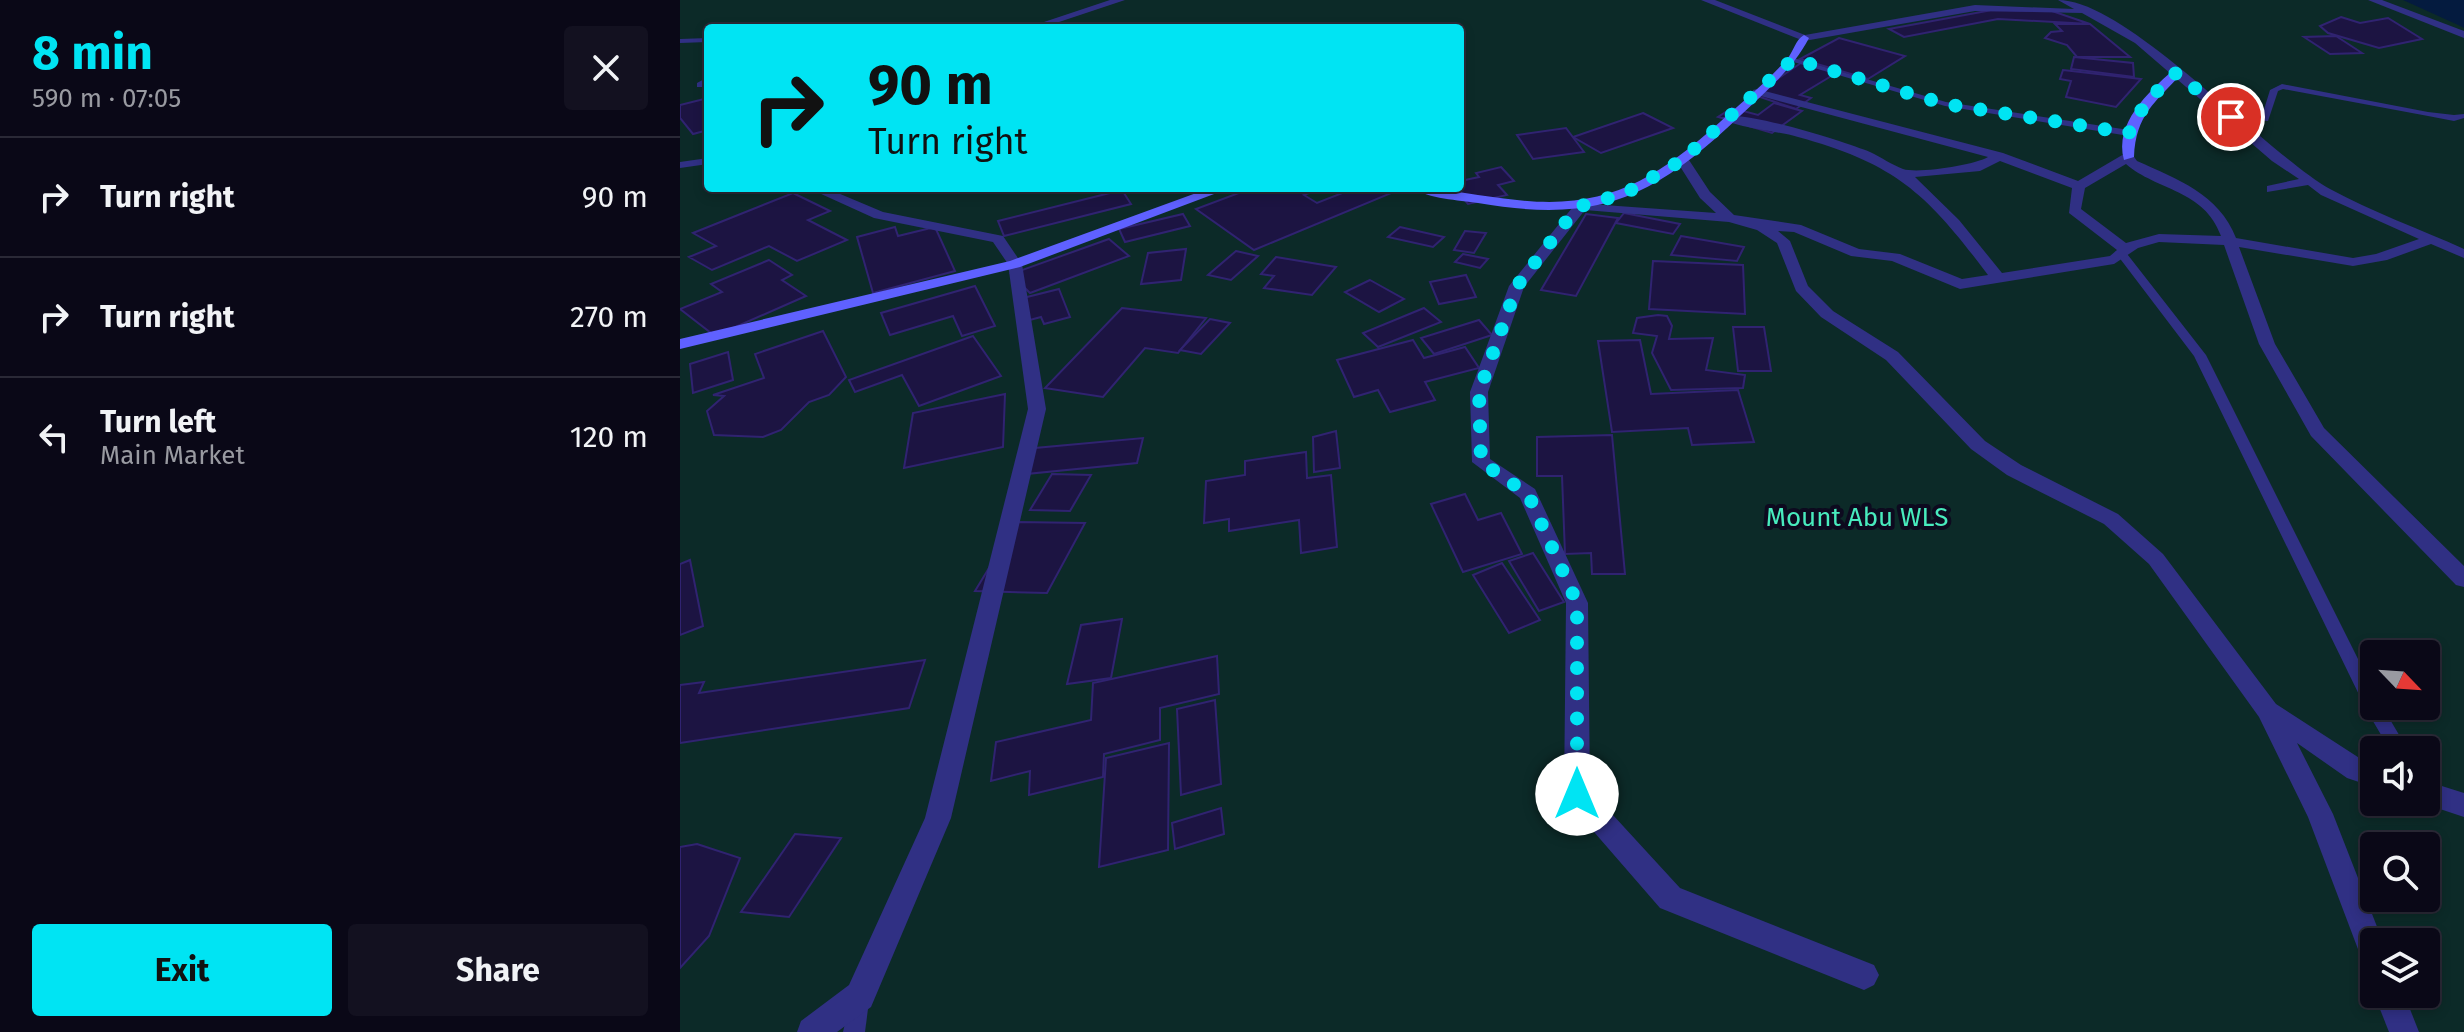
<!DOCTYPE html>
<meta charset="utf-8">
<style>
:root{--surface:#0a0817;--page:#131120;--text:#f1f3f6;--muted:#999aa1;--line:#2a2936;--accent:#00e4f3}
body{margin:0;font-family:"Fira Sans",sans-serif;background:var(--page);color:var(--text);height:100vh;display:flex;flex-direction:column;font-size:30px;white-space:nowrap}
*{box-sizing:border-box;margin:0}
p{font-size:26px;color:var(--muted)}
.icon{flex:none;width:44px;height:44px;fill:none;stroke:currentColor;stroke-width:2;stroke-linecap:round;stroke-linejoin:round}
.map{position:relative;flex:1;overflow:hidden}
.details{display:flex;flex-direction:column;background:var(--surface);width:680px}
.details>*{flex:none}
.hud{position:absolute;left:24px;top:24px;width:760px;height:168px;border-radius:8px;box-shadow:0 4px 12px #0003,0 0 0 2px var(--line);background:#00e4f3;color:#111;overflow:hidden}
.needle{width:52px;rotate:115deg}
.fabs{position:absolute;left:1680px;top:640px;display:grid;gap:16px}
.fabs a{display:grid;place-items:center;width:80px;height:80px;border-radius:8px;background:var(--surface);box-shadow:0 4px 12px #0003,0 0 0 2px var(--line);font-size:40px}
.pin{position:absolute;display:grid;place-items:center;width:68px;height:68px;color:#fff;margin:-34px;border:4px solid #fff;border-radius:50%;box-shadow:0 2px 8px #0007}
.me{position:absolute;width:88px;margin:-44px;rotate:0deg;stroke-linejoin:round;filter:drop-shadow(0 0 6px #0008)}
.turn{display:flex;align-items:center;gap:28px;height:168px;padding:0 32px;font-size:36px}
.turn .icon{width:104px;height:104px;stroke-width:2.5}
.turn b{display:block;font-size:56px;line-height:68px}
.round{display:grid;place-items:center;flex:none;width:84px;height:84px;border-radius:8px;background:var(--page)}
.overview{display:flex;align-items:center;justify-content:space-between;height:136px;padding:0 32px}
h1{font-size:48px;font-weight:700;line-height:60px;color:var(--accent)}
.cta{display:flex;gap:16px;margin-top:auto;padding:16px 32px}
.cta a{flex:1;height:92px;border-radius:8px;background:var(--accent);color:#111;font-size:32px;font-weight:700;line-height:92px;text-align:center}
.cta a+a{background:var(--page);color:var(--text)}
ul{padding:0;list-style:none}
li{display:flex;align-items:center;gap:24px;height:120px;padding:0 32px;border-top:2px solid var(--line)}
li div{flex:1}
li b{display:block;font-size:30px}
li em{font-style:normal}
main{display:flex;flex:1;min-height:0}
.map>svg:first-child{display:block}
.green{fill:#0c2a28;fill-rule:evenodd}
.water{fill:#041b3f}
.building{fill:#1c1442;stroke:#302371;stroke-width:2}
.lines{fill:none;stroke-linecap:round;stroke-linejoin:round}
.lane{fill:#303084;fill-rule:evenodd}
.street{fill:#303084;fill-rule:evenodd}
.secondary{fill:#5f61ff;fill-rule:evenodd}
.route{stroke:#00e4f3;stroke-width:14;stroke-dasharray:0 25.2}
.labels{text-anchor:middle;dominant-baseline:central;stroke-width:8;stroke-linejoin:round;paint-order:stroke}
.park-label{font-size:26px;fill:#48ebbd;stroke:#0d0a1f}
</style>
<main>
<section class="details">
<div class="overview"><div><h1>8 min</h1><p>590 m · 07:05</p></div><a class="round"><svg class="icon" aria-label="close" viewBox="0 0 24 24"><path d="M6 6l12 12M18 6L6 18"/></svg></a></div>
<ul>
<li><svg class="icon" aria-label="right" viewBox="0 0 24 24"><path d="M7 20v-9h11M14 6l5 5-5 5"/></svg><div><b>Turn right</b></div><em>90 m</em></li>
<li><svg class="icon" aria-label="right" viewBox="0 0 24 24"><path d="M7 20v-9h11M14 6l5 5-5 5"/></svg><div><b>Turn right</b></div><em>270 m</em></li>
<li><svg class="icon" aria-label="left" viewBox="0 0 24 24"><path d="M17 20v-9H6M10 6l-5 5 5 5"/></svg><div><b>Turn left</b><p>Main Market</p></div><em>120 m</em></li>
</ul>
<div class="cta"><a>Exit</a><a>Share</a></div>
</section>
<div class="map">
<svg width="1784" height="1032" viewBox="0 0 1784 1032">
<rect width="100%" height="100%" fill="#0d0a1f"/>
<path class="green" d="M 0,0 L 1784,0 L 1784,1032 L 0,1032 ZM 28,28 L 780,28 L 780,188 L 28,188 ZM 1694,654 L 1746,654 L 1746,706 L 1694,706 ZM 1694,750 L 1746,750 L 1746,802 L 1694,802 ZM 1694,846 L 1746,846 L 1746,898 L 1694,898 ZM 1694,942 L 1746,942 L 1746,994 L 1694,994 Z"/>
<polygon class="water" points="1723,0 1784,0 1784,28 1776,24"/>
<g class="building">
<polygon points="1312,10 1372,11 1410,24 1318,19 1224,37 1209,29"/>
<polygon points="1661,17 1680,23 1708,18 1742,39 1699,48 1648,33 1640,26"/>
<polygon points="1375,24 1410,24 1450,57 1397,57 1387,45 1365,38 1371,32 1382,31"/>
<polygon points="1656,36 1682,53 1650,54 1624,37"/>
<polygon points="1159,38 1225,56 1188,79 1120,59"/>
<polygon points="1394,57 1453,63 1454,77 1391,69"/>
<polygon points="1121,63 1158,72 1120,95 1131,98 1116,109 1074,95"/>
<polygon points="1383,70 1461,79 1436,107 1386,97 1391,81 1380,79"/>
<polygon points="28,98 28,130 13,134 0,118 0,105"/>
<polygon points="1094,103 1122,111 1092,133 1038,117 1052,108 1078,115"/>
<polygon points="963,113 993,128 921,153 893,137"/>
<polygon points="886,128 904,152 853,159 837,135"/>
<polygon points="821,167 834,181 818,185 827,195 788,204 774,188 780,188 780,181 799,177 796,173"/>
<polygon points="572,188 630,188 634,191 624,195 637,203 675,188 698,188 709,194 574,250 516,209"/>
<polygon points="442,190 451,204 324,236 318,221"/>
<polygon points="113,193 150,211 128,220 167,240 117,261 89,246 32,270 9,257 36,246 13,233"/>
<polygon points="944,213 1000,224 993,234 936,223"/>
<polygon points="503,214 510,226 445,242 439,229"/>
<polygon points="906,214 938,218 896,296 861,290"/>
<polygon points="215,227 218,236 255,227 275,271 193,293 177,237"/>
<polygon points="720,227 764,237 753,247 708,237"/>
<polygon points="785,231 806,233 794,253 774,250"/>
<polygon points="1001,236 1064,247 1057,261 991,255"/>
<polygon points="429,239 449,256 350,293 331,274"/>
<polygon points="506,249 501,280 461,284 468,253"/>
<polygon points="556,251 578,256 551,280 528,275"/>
<polygon points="783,254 808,259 800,268 775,262"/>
<polygon points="596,257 656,267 632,295 584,288 594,276 581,274"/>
<polygon points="89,260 112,275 102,280 126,296 35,336 0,309 42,292 31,284"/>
<polygon points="973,261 1063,265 1065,314 969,309"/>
<polygon points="786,275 796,297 759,304 750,282"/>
<polygon points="690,280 724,299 699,312 665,292"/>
<polygon points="295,286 315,326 282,336 273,316 210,335 201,313"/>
<polygon points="379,289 390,317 364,324 361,317 346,321 339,299"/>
<polygon points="442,308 526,318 498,353 465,348 423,397 365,388"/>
<polygon points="744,308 761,322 698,347 683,333"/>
<polygon points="978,315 987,316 992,326 989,339 1033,338 1026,370 1065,375 1063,388 991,390 972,353 977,336 953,333 957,318"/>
<polygon points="530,319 550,323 521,354 500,350"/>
<polygon points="799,320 812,335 754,354 741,338"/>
<polygon points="1053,327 1084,327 1091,371 1058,371"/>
<polygon points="143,331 166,377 149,395 129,402 101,430 83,437 34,435 27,411 44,396 33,395 84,378 75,354"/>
<polygon points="293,336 321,376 239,406 222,375 175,392 169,380"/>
<polygon points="733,340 744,358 785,347 799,368 745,382 755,400 710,412 698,390 674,397 657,360"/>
<polygon points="960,340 971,394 1058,390 1074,442 1012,445 1008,428 932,432 918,341"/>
<polygon points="48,352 53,380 13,393 10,364"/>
<polygon points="325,394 323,447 224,468 233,413"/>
<polygon points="656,431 660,468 634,472 633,437"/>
<polygon points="932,435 945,574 912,574 911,553 885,554 882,476 857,476 857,437"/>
<polygon points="463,438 457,463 346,474 355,448"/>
<polygon points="626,452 627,478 651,475 657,547 621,553 619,520 549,531 549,519 524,523 526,481 565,475 565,461"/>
<polygon points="372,474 411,475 390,511 350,510"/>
<polygon points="785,494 798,520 821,513 842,554 783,572 751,504"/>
<polygon points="337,522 405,523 367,593 295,591"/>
<polygon points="853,553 884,602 859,611 829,561"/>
<polygon points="10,560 23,626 0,635 0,564"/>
<polygon points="822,563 860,620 829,633 793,575"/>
<polygon points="442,619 431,678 387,684 401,625"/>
<polygon points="537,656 539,694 480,708 480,740 424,754 423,777 349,795 350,771 311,781 316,742 411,720 413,683"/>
<polygon points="245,660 229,708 0,743 0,685 24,682 19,693"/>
<polygon points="535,700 541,784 501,795 497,709"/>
<polygon points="489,743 488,850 419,867 426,758"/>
<polygon points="541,808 544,834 495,849 492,823"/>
<polygon points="115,834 161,838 109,917 61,912"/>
<polygon points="17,844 60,858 29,936 0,968 0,847"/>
</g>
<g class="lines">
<g class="lane">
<polygon points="28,38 28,42 0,43 0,39"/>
<polygon points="1110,57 1266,102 1449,130 1453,133 1449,136 1265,106 1110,61"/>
<polygon points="28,77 28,87 17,87 17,83"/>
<polygon points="1602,84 1748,112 1774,115 1784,114 1784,118 1774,121 1748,116 1603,89 1598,91 1588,121 1551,119 1547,117 1551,115 1582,116 1590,90"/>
<polygon points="28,158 28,164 0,168 0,162"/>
<polygon points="1440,249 1444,250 1526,355 1694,691 1694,706 1702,706 1728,750 1710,750 1687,711 1514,356 1435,252"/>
<polygon points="179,991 186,994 189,1001 185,1032 163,1032 172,994"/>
</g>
<g class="street">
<polygon points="430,0 445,0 361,28 346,28"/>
<path d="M 1021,0 L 1035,0 L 1125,35 L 1295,5 L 1394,9 L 1378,0 C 1447,0 1582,150 1650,189 C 1692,212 1740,229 1784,249 L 1784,258 L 1751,244 L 1707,260 L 1673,266 L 1559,247 L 1595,344 L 1644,428 L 1784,566 L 1784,587 L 1776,585 L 1631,436 L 1579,344 L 1544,245 L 1479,242 L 1458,248 L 1434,264 L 1280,289 L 1212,261 L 1171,256 L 1114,232 L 1098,231 L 1110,241 L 1128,286 L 1153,311 L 1218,352 L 1305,441 L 1341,465 L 1438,514 L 1483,554 L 1596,704 L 1684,761 L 1694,765 L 1694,787 L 1667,778 L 1617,743 L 1653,814 L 1703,942 L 1694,942 L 1694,969 L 1684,965 L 1628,817 L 1579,717 L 1469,564 L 1424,524 L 1327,475 L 1291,449 L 1206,360 L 1141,317 L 1116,291 L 1097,243 L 1077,230 L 1049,222 L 905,210 L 844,287 L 808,392 L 810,459 L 855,489 L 908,603 L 910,790 L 1000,888 L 1194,965 L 1199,975 L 1194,985 L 1184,990 L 980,908 L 888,802 L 884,794 L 886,603 L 840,498 L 792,462 L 790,392 L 829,286 L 896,203 L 1036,213 L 1020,198 L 996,160 L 1002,156 L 1007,157 L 1030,192 L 1054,215 L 1121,225 L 1179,249 L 1220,254 L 1282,279 L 1308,275 C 1248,195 1217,164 1118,137 C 1098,131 1056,128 1041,118 C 1057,107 1168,143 1190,152 C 1201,157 1212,165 1223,169 C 1238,174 1295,165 1308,157 L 1073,94 L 1073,90 L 1077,89 L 1323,153 L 1398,181 L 1444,154 L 1452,154 L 1457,161 C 1497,179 1539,194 1556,238 L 1673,258 L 1696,254 L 1739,239 L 1641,195 L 1628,185 L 1587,192 L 1587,186 L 1619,179 L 1592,161 L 1455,43 L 1402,13 L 1295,11 L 1124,41 ZM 1320,161 L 1392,188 L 1389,213 L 1437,250 L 1430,256 L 1322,273 L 1279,220 L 1235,177 L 1300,171 ZM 1446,164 C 1477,191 1524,189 1541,236 L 1479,234 L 1446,243 L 1401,209 L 1405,188 Z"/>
<polygon points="1688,0 1702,0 1784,31 1784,38"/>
<polygon points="128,188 146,188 203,212 323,236 342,264 366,409 271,818 191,1007 157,1032 117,1032 121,1021 169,985 245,818 348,409 328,264 313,242 194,218"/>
<polygon points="1746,781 1784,793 1784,817 1739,802 1746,802"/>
<polygon points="1694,994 1724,994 1739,1032 1709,1032"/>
</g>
<g class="secondary">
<path d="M 1124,35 L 1129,38 C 1113,69 1086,91 1061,115 C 974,198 919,224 798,203 C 779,200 748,199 733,188 C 768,188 802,197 837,200 C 926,210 975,180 1040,122 C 1062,102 1087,82 1107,59 C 1114,51 1115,40 1124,35 Z"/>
<path d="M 1492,71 L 1502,73 C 1475,103 1456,114 1454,157 L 1444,160 C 1434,123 1468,93 1492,71 Z"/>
<polygon points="530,188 550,188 340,267 0,349 0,339 330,261"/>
</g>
</g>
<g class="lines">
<polyline class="route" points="897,794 897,603 848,494 801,462 799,392 837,286 885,223 901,206 946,193 1002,160 1113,59 1265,104 1449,133 1466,102 1496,73 1551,117"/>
</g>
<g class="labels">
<g class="park-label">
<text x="1177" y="517">Mount Abu WLS</text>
</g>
</g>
</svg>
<div class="fabs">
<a><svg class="needle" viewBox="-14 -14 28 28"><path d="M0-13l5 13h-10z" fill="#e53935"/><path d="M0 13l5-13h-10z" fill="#999aa1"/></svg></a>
<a><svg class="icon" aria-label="sound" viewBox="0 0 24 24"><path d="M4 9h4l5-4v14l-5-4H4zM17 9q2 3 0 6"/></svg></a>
<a><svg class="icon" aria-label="search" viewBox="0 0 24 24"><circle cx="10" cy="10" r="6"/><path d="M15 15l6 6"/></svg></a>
<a><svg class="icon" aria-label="layers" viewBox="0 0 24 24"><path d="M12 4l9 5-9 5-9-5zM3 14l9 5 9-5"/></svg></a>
</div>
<div class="pin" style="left:1551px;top:117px;background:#d93025"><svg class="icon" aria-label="arrive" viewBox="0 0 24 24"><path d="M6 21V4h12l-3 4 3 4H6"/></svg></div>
<svg class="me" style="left:897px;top:794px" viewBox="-20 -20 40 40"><circle r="19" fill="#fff"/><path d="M0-13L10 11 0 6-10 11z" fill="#00e4f3"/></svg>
<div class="hud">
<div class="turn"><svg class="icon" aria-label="right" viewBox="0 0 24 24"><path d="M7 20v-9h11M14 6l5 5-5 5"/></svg><div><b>90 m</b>Turn right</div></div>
</div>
</div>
</main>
